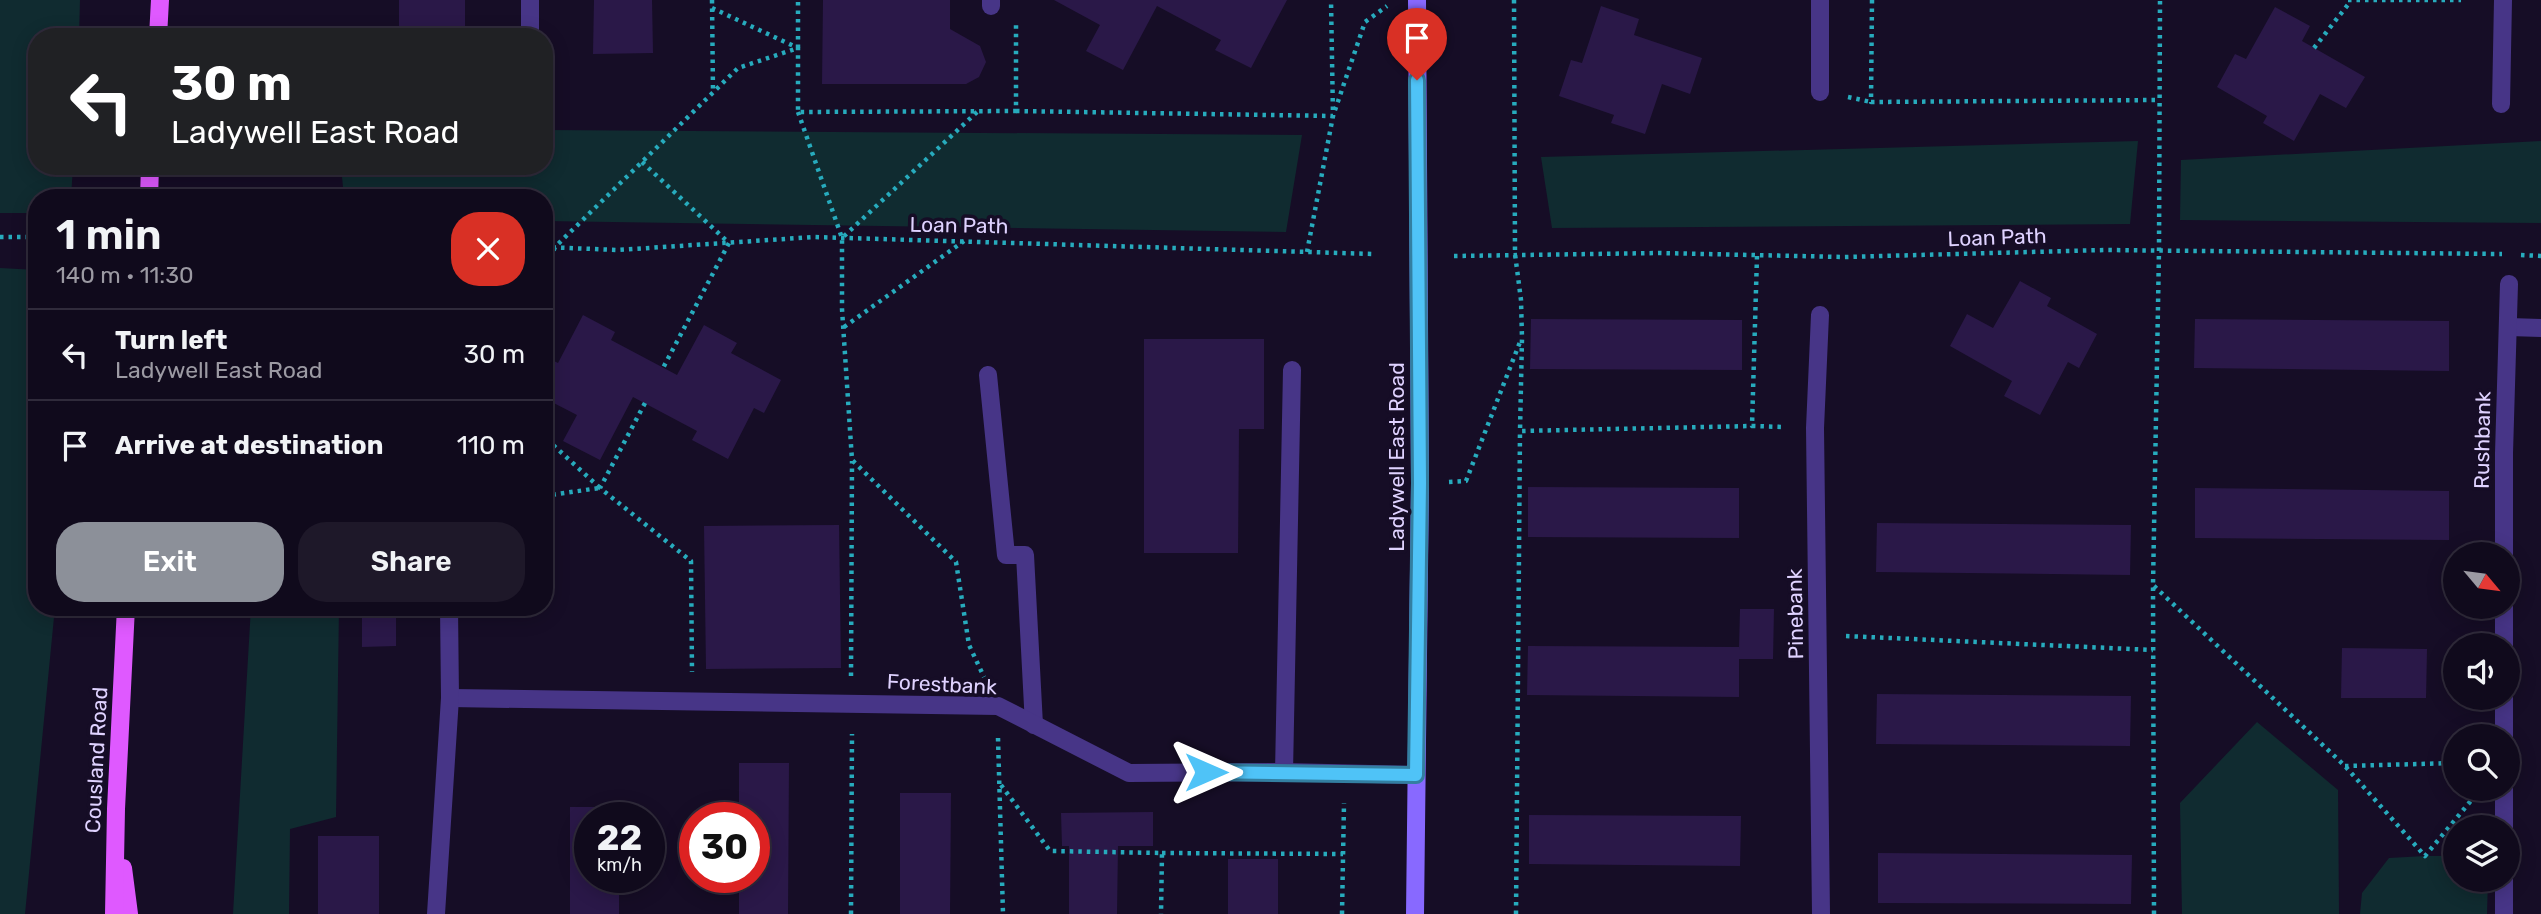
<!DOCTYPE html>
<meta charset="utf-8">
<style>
:root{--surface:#100a1c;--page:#1e1829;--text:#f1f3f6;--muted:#9c9aa3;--line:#302b3b;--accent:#8c9099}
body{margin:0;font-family:Rubik,sans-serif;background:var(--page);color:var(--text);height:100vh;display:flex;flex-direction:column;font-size:26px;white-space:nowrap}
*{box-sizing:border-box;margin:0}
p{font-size:23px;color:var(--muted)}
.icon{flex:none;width:38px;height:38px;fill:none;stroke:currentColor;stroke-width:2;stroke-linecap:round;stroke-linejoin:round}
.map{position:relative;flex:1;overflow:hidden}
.sheet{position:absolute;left:28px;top:189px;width:525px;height:427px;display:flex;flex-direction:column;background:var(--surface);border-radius:28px;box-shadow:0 4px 18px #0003,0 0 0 2px var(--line)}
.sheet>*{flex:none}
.guide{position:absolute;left:28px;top:28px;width:525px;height:147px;border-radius:28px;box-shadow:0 4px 18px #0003,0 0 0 2px var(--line);background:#202124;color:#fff;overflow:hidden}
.needle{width:46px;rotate:119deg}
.fabs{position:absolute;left:2443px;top:542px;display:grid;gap:14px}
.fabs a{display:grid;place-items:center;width:77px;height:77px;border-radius:50%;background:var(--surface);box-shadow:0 4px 18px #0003,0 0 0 2px var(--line);font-size:35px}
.speed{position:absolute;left:574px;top:802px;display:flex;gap:14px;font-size:35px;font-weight:700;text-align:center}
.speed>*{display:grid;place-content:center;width:91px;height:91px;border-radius:50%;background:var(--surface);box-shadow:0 4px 18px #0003,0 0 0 2px var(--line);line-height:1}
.speed small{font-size:18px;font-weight:400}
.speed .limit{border:10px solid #d22;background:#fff;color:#111}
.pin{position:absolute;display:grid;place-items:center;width:60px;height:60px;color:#fff;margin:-72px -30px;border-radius:50% 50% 50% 0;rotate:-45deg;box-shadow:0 0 7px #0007}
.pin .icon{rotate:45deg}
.me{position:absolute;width:77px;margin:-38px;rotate:90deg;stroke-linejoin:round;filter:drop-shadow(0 0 5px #0008)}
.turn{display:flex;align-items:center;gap:24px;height:147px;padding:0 28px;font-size:32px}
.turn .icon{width:91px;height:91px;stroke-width:2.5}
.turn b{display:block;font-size:49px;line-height:60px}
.round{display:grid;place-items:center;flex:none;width:74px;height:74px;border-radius:28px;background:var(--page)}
.summary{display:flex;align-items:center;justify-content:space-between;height:119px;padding:0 28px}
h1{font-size:42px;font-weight:600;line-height:52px}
.primary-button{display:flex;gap:14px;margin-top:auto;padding:14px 28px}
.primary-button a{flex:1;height:80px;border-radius:28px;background:var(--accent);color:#fff;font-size:28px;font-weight:600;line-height:80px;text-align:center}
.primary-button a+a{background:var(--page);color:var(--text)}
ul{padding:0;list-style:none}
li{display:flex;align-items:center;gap:21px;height:91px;padding:0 28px;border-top:2px solid var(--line)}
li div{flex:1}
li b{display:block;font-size:26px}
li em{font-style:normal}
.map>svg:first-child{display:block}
.green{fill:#102b30}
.building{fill:#2a1848}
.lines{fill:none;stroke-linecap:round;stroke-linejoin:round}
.path{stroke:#27abbd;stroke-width:4.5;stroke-dasharray:3.5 5;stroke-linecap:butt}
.lane{stroke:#473587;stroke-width:18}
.street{stroke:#473587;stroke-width:18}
.secondary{stroke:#8869ff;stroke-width:18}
.primary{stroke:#df59ff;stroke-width:18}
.route-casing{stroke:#337fa1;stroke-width:18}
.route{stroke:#4fc3f7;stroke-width:12}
.labels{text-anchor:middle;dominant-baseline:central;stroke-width:7;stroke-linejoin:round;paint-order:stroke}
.street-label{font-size:21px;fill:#dfd2ff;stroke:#160d26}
</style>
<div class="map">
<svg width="2541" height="914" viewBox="0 0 2541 914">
<rect width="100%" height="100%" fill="#160d26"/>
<g class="green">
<polygon points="0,0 80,0 79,37 37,37 37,166 73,166 71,198 37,198 37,213 0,213"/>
<polygon points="544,130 1302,135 1286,232 544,221 544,198 344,198 341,166 544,166"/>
<polygon points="2138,141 2130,224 1552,228 1541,157"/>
<polygon points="2541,141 2541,223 2180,220 2181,160"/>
<polygon points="0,268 37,270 37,607 55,607 25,914 0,914"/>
<polygon points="251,607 339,607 336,817 290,829 289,914 233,914"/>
<polygon points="2257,722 2338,790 2339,914 2182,914 2180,803"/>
<polygon points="2425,856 2455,856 2455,880 2488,880 2487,914 2360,914 2362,893 2389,858"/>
</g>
<g class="building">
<rect x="399" y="0" width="66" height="37"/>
<polygon points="594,0 652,0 653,53 593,54"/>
<polygon points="823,0 950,0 950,29 980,46 986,62 979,77 966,84 822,84"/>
<polygon points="1054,0 1287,0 1251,68 1215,50 1221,40 1157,6 1123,70 1086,51 1100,25"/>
<polygon points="1601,6 1639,19 1634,35 1702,58 1690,94 1662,84 1645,134 1611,123 1614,115 1559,96 1571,60 1582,63"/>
<polygon points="2275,7 2310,26 2302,41 2365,77 2346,108 2320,94 2294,141 2263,123 2267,116 2217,87 2235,54 2246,59"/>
<polygon points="2020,281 2051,298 2047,306 2097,334 2079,368 2068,362 2040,415 2004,396 2012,381 1950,346 1967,314 1993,328"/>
<polygon points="583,315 615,332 611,340 677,375 704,325 737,343 731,353 781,380 764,413 754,408 728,459 692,440 697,431 633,397 600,460 563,441 577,415 544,398 544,356 558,363"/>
<polygon points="1531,319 1742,320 1742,370 1530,369"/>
<polygon points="2195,319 2449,321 2449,371 2194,368"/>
<polygon points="1144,339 1264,339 1264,429 1239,429 1238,553 1144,553"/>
<polygon points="1528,487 1739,488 1739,538 1528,537"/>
<polygon points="2195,488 2449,491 2449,540 2195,538"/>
<polygon points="1877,523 2131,525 2130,575 1876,572"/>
<polygon points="839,525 841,668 706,669 704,526"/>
<polygon points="362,607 396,607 396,646 362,647"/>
<polygon points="1740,609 1774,609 1773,659 1739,659 1739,697 1527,695 1528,646 1739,647 1739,650"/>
<polygon points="2342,648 2427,649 2426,698 2341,698"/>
<polygon points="1877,694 2131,696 2130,746 1876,744"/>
<polygon points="739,763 789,763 788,914 739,914 739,877 754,877 754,817 739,817"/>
<polygon points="900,793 951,793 950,914 900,914"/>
<polygon points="570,807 620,807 620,817 590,817 590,877 619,877 619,914 570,914"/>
<polygon points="1153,812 1153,846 1118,846 1117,914 1069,914 1069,846 1062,846 1061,813"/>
<polygon points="1529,815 1741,816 1740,866 1529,864"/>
<rect x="318" y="836" width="61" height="78"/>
<polygon points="1878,853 2132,855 2131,904 1878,903"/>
<rect x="1228" y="859" width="50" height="55"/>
</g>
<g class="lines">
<g class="path">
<polyline points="712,0 713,92"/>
<polyline points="1514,0 1515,254 1521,300 1522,338 1520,431 1752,426"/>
<polyline points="1872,0 1871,102 2160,100"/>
<polyline points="2348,0 2461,0"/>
<polyline points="712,8 798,48 798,112 1016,111 1016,24"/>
<polyline points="2314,48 2350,2"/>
<polyline points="1848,97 1871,102"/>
<polyline points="1016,111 1333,116 1331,0"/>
<polyline points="798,112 842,238"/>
<polyline points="977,112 842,238 842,309 852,460 956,562 969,645 984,677"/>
<polyline points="642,162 729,243 663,368"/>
<polyline points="0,237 37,237"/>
<polyline points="544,247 618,250 814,237 1374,254"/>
<polyline points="1307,252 1333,116 1365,22 1387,6"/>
<polyline points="2521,255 2541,256"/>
<polyline points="1454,256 1659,253 1844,257 2105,250 2502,254"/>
<polyline points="1757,256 1752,426 1784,427"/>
<polyline points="544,274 555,247 738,68 798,48 798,0"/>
<polyline points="844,327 964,241"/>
<polyline points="645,403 600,488 691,561 692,672"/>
<polyline points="544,431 552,444 600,488"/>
<polyline points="1449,482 1466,481 1520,342"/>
<polyline points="544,496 599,488"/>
<polyline points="2154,586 2345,766 2425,856 2474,797"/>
<polyline points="1846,636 2153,650"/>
<polyline points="851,676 852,461"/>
<polyline points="998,738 1003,914"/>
<polyline points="2345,766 2455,763"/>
<polyline points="1001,785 1050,851 1162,853 1161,914"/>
<polyline points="1162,853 1343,854"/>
<polyline points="851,914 852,734"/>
<polyline points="1342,914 1344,803"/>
<polyline points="1516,914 1520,431"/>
<polyline points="2154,914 2153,585 2159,250 2160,0"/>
</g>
<g class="lane">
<polyline points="988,375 1006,555 1025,555 1034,725"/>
<polyline points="1284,772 1292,370"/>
</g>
<g class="street">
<polyline points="1820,0 1820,92"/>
<polyline points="991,6 991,0"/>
<polyline points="530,37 530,0"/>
<polyline points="2501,104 2503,0"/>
<polyline points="1820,315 1815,428 1821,914"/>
<polyline points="2509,327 2541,328"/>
<polyline points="2504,555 2504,453 2509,284"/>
<polyline points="2504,607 2504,646"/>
<polyline points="450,698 998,706 1129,773 1284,772 1416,775"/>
<polyline points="2504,698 2504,737"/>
<polyline points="2504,789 2504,828"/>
<polyline points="2504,880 2504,914"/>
<polyline points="436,914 450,698 449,607"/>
</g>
<polyline class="secondary" points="1415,914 1420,483 1417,0"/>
<g class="primary">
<polyline points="158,37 160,0"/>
<polyline points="149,198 150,166"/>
<polyline points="123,868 129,914"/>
<polyline points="114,914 116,809 126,607"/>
</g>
</g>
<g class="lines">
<g class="route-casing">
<polyline id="route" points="1206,772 1416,775 1420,483 1417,80"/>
</g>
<use href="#route" class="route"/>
</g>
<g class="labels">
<g class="street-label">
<text transform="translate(959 225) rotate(1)">Loan Path</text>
<text transform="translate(1997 237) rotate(-2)">Loan Path</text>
<text transform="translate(2482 440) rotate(-89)">Rushbank</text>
<text transform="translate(1396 457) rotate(-90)">Ladywell East Road</text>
<text transform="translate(1795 614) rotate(-91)">Pinebank</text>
<text transform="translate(942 684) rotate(3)">Forestbank</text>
<text transform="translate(96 760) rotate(-87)">Cousland Road</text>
</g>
</g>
</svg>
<div class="fabs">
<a><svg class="needle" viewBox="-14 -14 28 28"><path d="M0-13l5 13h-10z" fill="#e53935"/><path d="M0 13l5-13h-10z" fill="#9c9aa3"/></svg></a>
<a><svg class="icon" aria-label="sound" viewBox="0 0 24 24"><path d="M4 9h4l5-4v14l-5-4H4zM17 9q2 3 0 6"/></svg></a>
<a><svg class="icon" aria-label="search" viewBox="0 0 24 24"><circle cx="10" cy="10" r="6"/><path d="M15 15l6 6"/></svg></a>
<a><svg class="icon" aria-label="layers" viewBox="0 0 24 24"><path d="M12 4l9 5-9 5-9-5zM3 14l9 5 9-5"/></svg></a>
</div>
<div class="speed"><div>22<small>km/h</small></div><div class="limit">30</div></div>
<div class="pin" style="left:1417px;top:80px;background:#d93025"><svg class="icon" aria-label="arrive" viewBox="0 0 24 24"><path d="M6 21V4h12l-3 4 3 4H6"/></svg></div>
<svg class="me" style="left:1206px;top:772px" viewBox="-20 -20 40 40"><path d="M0-17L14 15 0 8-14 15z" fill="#4fc3f7" stroke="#fff" stroke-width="4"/></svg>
<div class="guide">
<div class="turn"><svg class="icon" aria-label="left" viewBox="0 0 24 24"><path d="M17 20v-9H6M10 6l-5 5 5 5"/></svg><div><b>30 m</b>Ladywell East Road</div></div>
</div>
<section class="sheet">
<div class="summary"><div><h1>1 min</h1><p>140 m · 11:30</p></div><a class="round" style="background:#d93025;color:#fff"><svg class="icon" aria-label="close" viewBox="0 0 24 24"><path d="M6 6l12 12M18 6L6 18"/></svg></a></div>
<ul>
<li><svg class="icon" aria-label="left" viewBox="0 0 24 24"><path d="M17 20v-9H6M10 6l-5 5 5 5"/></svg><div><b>Turn left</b><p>Ladywell East Road</p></div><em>30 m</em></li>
<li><svg class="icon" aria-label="arrive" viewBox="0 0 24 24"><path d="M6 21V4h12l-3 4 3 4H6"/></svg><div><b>Arrive at destination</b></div><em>110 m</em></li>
</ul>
<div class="primary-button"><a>Exit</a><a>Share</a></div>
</section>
</div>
